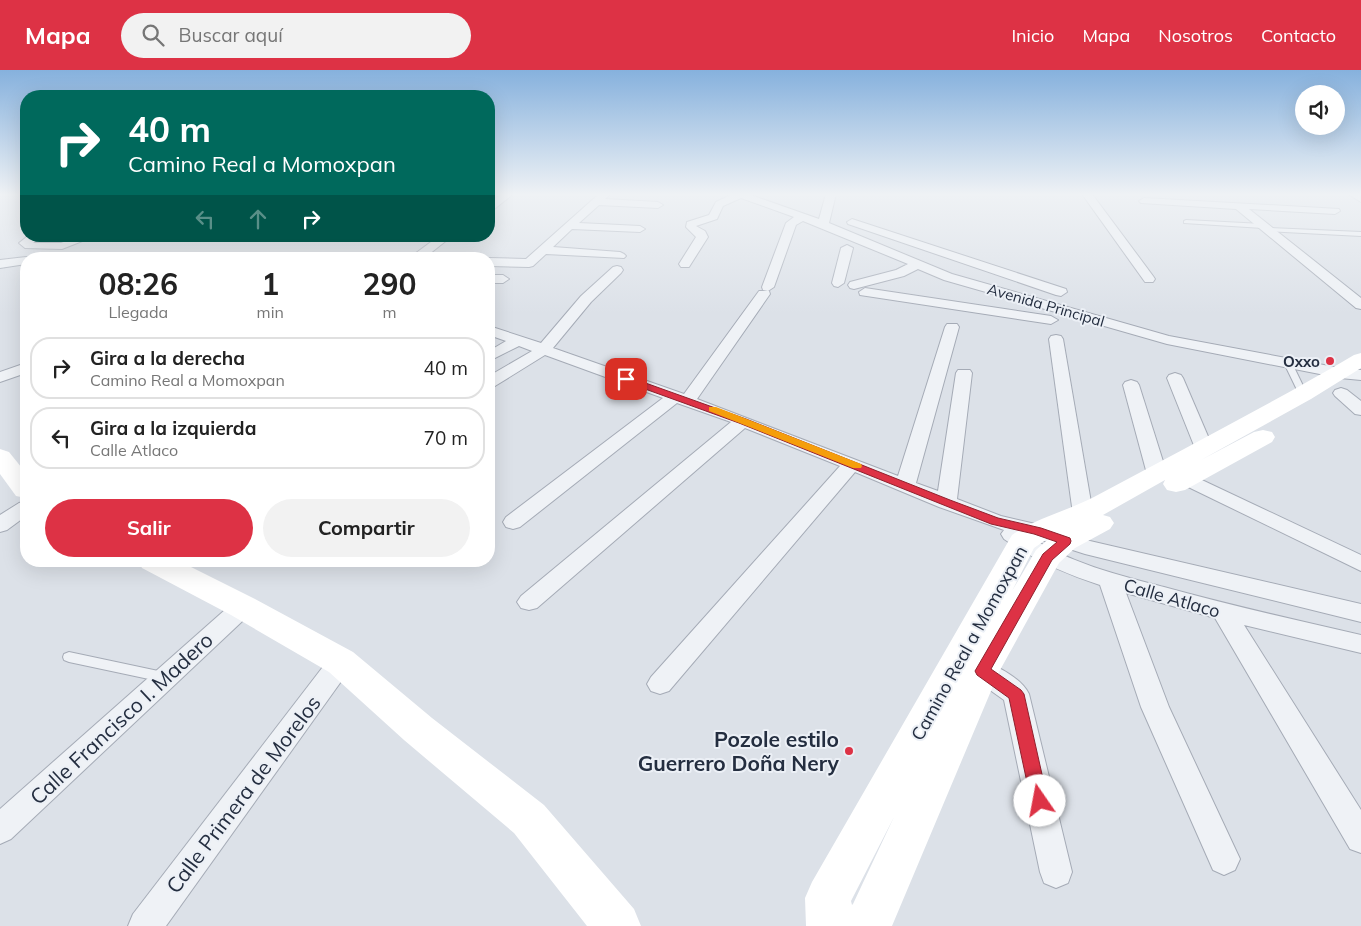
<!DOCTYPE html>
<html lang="es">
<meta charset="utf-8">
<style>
:root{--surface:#fff;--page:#f2f2f2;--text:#222;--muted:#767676;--line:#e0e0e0;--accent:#dd3245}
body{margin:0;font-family:Mulish,sans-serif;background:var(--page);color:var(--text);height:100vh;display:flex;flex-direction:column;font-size:19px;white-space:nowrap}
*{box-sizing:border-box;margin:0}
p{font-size:16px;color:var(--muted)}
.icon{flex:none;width:28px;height:28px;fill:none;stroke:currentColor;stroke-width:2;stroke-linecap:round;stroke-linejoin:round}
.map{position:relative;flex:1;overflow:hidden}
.panel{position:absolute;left:20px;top:182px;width:475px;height:315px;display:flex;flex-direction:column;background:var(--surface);border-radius:20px;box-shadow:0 5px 20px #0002}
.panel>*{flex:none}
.guide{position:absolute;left:20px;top:20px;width:475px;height:152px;border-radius:20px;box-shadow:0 5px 20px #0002;background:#00695c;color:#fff;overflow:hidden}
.controls{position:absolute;left:1295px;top:15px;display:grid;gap:10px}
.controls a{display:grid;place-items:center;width:50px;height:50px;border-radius:50%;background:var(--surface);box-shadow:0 5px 20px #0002;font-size:25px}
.pin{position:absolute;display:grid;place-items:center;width:42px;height:42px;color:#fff;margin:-21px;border-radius:10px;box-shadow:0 2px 8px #0006}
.me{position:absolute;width:55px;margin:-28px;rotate:348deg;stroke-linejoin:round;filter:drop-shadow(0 0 4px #0008)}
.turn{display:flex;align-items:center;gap:18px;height:105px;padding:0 25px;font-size:22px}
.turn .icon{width:65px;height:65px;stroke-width:2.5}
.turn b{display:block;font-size:35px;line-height:42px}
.lanes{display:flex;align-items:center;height:48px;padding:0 25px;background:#0003;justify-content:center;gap:25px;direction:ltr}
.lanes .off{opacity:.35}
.eta{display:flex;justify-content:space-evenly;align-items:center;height:85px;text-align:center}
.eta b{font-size:30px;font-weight:700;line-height:35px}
.action{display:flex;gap:10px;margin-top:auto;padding:10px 25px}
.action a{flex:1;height:58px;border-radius:30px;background:var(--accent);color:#fff;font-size:20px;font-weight:700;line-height:58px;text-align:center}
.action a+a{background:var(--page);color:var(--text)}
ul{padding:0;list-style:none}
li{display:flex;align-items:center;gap:15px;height:62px;margin:0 10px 8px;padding:0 15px;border:2px solid var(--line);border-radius:20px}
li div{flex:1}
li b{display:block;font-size:19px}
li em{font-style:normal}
header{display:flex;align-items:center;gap:30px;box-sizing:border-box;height:70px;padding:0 25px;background:var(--accent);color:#fff}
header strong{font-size:24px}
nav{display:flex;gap:28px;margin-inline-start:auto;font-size:18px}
.search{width:350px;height:45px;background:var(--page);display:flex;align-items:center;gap:12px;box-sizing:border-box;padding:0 18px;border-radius:28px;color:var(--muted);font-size:19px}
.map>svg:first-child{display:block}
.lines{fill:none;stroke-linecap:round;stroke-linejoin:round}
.lane-casing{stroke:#a5abb6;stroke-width:2}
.street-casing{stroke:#a5abb6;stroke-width:2}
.lane{fill:#eff2f6;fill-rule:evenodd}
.street{fill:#eff2f6;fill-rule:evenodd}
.secondary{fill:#fff;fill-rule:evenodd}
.route{fill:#dd3245;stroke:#90202d}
.slow{fill:#f59e0b}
.poi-dot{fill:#dd3245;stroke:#ecf0f6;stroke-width:2}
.labels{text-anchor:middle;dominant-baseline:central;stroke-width:4;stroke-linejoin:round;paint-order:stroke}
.far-street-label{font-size:15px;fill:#242e40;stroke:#ecf0f6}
.far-poi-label{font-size:15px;font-weight:bold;fill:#242e40;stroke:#ecf0f6;text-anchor:end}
.street-label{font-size:18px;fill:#242e40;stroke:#ecf0f6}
.near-street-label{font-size:21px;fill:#242e40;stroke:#ecf0f6}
.near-poi-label{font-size:21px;font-weight:bold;fill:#242e40;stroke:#ecf0f6;text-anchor:end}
</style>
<header>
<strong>Mapa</strong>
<div class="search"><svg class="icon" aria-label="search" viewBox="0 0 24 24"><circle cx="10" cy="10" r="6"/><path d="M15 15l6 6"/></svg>Buscar aquí</div>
<nav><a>Inicio</a><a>Mapa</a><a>Nosotros</a><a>Contacto</a></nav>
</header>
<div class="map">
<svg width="1361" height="856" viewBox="0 0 1361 856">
<rect width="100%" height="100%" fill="#dce1e8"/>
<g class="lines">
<g class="lane-casing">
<g id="lane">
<polygon points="1186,150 1263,154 1266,156 1263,158 1184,153 1184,151"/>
<polygon points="1268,158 1361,162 1361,166 1266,161 1265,160"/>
<polygon points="1285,291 1288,291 1292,293 1307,324 1306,326 1300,326 1299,324 1284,293"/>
<polygon points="69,582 163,602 168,603 170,607 168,611 163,612 69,592 64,590 63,587 64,584"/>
</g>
</g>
<g class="street-casing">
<g id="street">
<polygon points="502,124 513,124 493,140 489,141 489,133"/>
<polygon points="599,124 610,124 605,129 658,132 663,135 658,138 599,135 579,153 640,156 645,159 640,162 572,159 553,177 620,182 624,184 626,186 624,188 546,184 533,196 529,197 489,196 489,188 526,189"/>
<polygon points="733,124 748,124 819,149 826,124 836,124 829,153 952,204 1169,266 1340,298 1361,300 1361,310 1340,308 1167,274 944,210 918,199 904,206 854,219 850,218 848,215 850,212 896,200 908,194 803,151 796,155 774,217 768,221 763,220 762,217 786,153 794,147 741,128 723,136 717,149 696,156 705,161 708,167 689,197 681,197 679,194 696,167 686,157 687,152 709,145 716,132"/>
<polygon points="1082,124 1092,124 1153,206 1155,209 1153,212 1145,212"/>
<polygon points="1348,124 1360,124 1361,132"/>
<polygon points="1144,128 1339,139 1340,141 1335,144 1249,139 1361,228 1361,239 1356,238 1236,139 1141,133 1139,131"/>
<polygon points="852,149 1066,219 1067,222 1061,226 1056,225 848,154 847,152"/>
<polygon points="28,166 41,166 33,173 61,173 79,166 95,166 62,179 25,178 19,173"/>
<polygon points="439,166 452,166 423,189 411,189 412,186"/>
<polygon points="847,175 853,178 844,213 838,217 834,216 832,213 841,178"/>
<polygon points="26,187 30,189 26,189 26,194 0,198 0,190"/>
<path d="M 617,196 L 621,197 L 623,200 L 621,203 L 591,232 L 553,278 L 684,324 L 759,221 L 769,221 L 770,224 L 697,329 L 898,406 L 945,257 L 947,254 L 957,254 L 959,257 L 916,413 L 938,421 L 956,303 L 958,300 L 970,300 L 972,303 L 957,429 L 1001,446 L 1044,456 L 1090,471 L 1361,534 L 1361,552 L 1085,484 L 1029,466 C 1069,493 1118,505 1164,517 C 1229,535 1295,550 1361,565 L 1361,583 L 1244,555 L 1361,740 L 1361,783 L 1350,779 L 1215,548 L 1126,523 L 1169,637 L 1240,789 L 1235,800 L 1224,805 L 1213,800 L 1141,637 L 1100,515 C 1066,504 1034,490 1004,469 L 1001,464 L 1004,460 L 939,437 L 855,402 L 669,621 L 660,624 L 651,621 L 647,614 L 651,607 L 840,396 L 745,358 L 537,538 L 529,540 L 521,538 L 517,532 L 521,526 L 731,352 L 677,333 L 520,457 L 513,459 L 506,457 L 503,452 L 506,447 L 663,328 L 545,285 L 495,316 L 489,318 L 489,306 L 532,281 L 519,276 L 489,291 L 489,281 L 506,271 L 489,265 L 489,256 L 541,273 L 581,226 L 613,197 Z"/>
<polygon points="489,205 503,205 509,209 503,213 489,213"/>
<polygon points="865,218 1051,246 1058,250 1051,254 860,225 859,222"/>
<polygon points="1056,265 1061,266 1063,269 1093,444 1090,448 1083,450 1076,448 1073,444 1049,269 1051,266"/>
<polygon points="26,293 26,303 0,312 0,302"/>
<polygon points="1175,303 1181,305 1183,308 1213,378 1210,382 1204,383 1198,382 1195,378 1167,308 1169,305"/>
<polygon points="1131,310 1137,312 1139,315 1167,404 1164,408 1157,410 1150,408 1147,404 1123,315 1125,312"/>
<polygon points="1341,318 1347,320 1361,331 1361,345 1355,344 1335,326 1333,323 1335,320"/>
<polygon points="1187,403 1361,485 1361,501 1180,413 1177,409 1180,405"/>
<polygon points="26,431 26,446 7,460 0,462 0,445 19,433"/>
<polygon points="243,529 251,531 255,537 251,543 11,769 0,774 0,739 235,531"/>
<polygon points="341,582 350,585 354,592 350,599 166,856 128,856 133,844 332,585"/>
<path d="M 982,591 C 998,596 1022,609 1029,624 L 1072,802 L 1068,813 L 1056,818 L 1044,813 L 1040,802 L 1004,630 L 973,608 L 969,601 L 973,594 Z"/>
</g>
</g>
<use href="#lane" class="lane"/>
<use href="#street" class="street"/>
<g class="secondary">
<path d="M 1361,283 L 1361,298 L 1311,329 L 1201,390 L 1254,362 L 1263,360 L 1272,362 L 1275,367 L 1272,372 L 1185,420 L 1176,422 L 1167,420 L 1163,414 L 1165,410 L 1103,445 L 1110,447 L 1114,453 L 1110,459 L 1075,478 L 1059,493 L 999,602 L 892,856 L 806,856 L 805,828 L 812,812 L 1012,465 C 1036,448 1067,441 1094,427 C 1181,380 1269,335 1354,285 ZM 1053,465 L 1036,480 L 1012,521 L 1034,478 ZM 894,747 L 853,834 L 852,835 L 851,831 Z"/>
<polygon points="0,379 9,382 26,403 26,428 16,426 0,404"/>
<polygon points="138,491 179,491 255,529 353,582 432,648 544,735 634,839 641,856 587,856 514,763 404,670 329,602 231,545 142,498"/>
</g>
</g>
<linearGradient id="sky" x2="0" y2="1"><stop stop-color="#86b1dd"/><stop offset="0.51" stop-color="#eff2f5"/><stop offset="1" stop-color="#eff2f5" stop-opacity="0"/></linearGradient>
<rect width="1361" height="244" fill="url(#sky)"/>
<polygon class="route" points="626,306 746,349 950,430 998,448 1041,458 1070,468 1071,471 1070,474 1052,490 991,599 1021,620 1024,624 1048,731 1046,736 1040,739 1034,736 1031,731 1009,628 977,605 975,601 1043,484 1057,472 1034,464 991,454 739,353 623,311 623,307"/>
<polygon class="slow" points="709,337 716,337 861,394 862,396 861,398 853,398 709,341"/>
<g class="poi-dot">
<circle cx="1330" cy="291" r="5"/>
<circle cx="849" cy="681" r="5"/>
</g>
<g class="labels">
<g class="far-street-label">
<text transform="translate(1046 235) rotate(16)">Avenida Principal</text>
</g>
<g class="far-poi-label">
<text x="1320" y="291">Oxxo</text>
</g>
<g class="street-label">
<text transform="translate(1172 528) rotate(16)">Calle Atlaco</text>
<text transform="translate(969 573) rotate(-61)">Camino Real a Momoxpan</text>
</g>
<g class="near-street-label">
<text transform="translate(121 648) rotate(-43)">Calle Francisco I. Madero</text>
<text transform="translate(243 724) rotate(-53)">Calle Primera de Morelos</text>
</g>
<g class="near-poi-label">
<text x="839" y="669">Pozole estilo<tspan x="839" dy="24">Guerrero Doña Nery</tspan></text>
</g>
</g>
</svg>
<div class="controls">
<a><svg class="icon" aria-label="sound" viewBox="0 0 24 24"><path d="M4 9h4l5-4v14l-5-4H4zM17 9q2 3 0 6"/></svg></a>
</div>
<div class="pin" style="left:626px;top:309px;background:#d93025"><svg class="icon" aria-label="arrive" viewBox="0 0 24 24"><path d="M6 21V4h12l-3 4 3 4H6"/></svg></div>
<svg class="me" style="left:1040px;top:731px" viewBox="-20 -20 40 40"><circle r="19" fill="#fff"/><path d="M0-13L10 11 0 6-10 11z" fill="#dd3245"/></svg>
<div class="guide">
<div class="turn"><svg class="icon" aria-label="right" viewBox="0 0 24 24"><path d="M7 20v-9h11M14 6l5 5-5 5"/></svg><div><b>40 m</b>Camino Real a Momoxpan</div></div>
<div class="lanes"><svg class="icon off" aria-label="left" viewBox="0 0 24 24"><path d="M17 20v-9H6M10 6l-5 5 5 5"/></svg><svg class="icon off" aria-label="ahead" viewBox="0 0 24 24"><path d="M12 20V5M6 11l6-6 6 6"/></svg><svg class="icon" aria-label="right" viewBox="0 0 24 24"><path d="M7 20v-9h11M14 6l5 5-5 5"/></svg></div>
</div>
<section class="panel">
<div class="eta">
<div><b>08:26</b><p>Llegada</p></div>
<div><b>1</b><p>min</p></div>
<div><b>290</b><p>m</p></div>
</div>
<ul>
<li><svg class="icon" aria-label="right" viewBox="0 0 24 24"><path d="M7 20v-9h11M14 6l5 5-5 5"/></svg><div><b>Gira a la derecha</b><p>Camino Real a Momoxpan</p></div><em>40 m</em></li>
<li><svg class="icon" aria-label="left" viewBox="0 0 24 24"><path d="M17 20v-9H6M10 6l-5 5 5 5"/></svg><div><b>Gira a la izquierda</b><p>Calle Atlaco</p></div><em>70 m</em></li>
</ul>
<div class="action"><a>Salir</a><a>Compartir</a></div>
</section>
</div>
